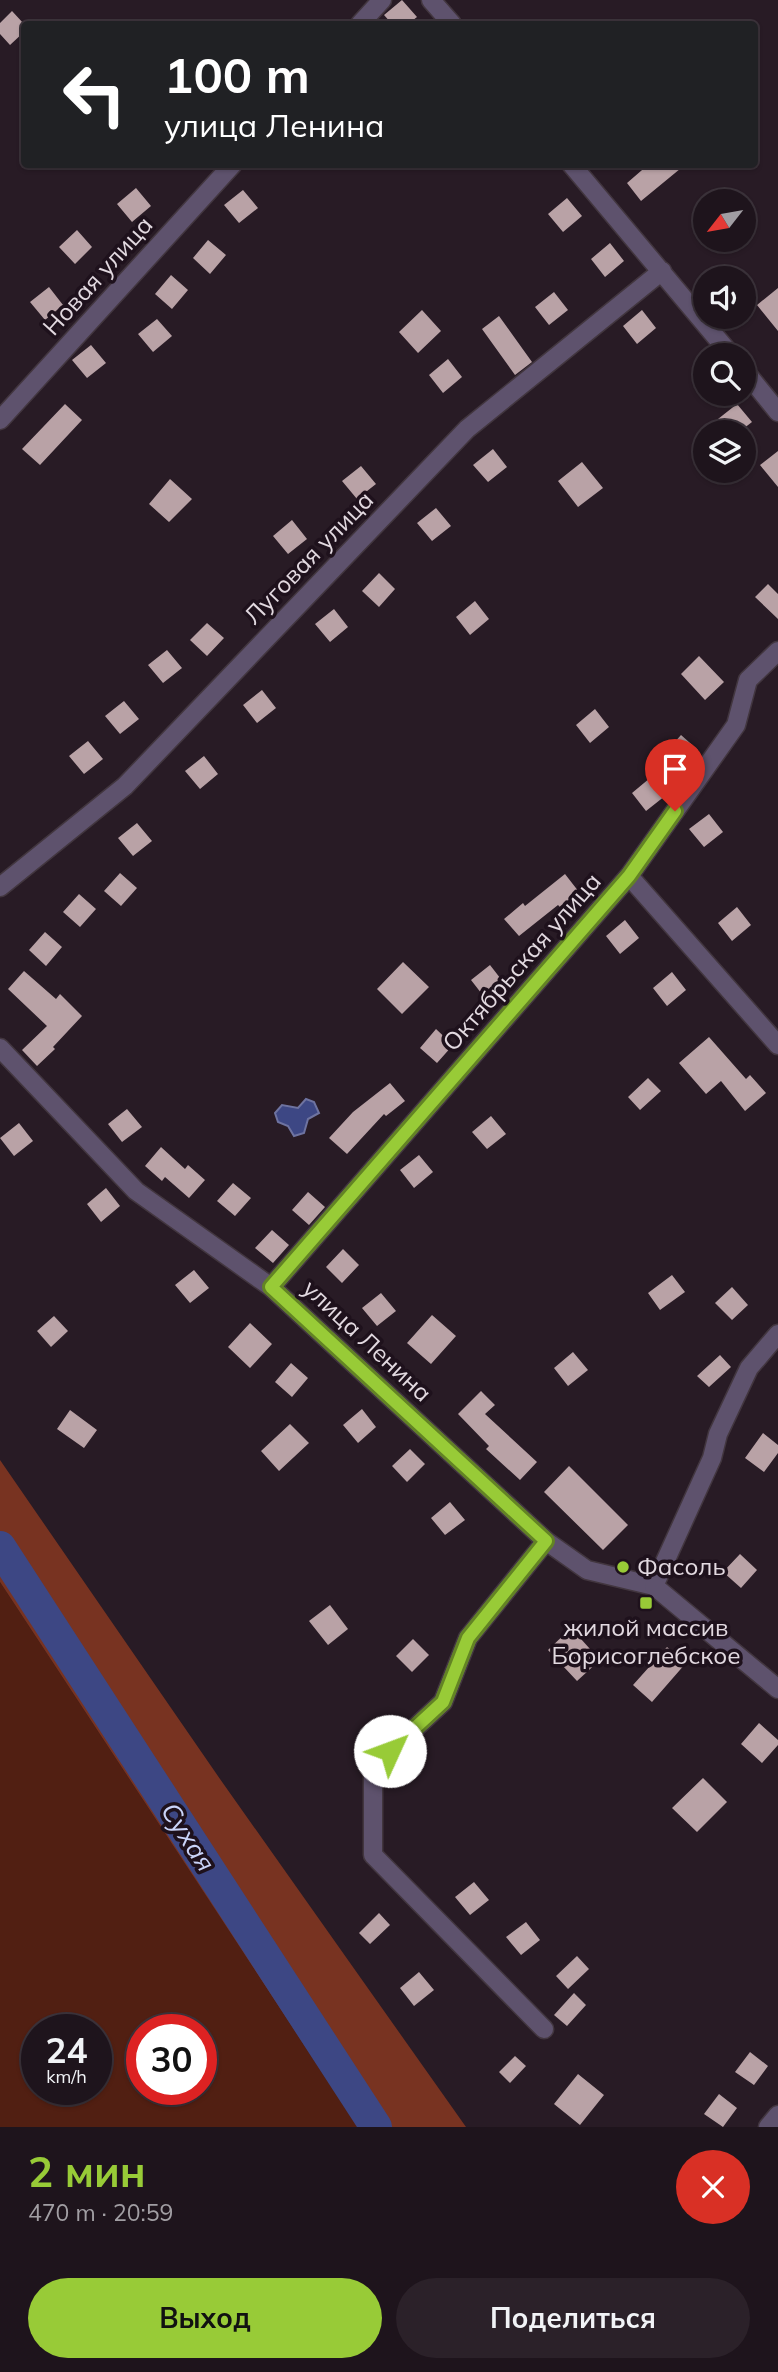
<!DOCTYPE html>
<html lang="ru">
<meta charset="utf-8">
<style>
body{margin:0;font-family:Mulish,sans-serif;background:#2b2129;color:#f1f3f6;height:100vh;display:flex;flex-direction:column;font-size:26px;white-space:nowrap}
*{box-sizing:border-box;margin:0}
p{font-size:23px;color:#a19ea3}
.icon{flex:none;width:38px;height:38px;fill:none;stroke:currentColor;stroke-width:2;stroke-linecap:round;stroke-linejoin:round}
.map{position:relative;height:2127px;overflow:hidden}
.panel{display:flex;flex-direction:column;background:#1e141c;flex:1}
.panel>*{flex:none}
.guide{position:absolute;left:21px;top:21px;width:737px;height:147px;border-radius:7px;box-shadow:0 2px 5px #0004,0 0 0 2px #3c333b;background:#202124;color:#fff;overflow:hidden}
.needle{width:46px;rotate:239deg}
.controls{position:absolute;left:693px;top:189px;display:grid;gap:14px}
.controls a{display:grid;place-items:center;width:63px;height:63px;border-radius:50%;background:#1e141c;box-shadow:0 2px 5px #0004,0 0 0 2px #3c333b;font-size:35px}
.speed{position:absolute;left:21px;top:2014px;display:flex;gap:14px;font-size:35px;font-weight:700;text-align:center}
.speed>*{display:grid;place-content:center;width:91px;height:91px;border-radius:50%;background:#1e141c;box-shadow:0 2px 5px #0004,0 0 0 2px #3c333b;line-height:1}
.speed small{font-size:18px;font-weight:400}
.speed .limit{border:10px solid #d22;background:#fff;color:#111}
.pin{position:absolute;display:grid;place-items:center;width:60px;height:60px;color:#fff;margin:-72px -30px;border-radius:50% 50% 50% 0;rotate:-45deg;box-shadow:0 0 7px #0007}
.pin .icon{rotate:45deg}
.me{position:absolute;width:77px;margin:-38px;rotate:47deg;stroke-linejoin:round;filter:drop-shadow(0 0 5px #0008)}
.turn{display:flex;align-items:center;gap:24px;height:147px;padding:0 28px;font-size:32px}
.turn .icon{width:91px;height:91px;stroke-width:2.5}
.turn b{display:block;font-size:49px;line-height:60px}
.round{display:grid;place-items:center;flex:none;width:74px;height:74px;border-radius:37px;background:#2b2129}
.headline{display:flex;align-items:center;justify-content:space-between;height:119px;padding:0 28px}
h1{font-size:42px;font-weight:700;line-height:52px;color:#98cb37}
.action{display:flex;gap:14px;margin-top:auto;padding:14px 28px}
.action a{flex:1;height:80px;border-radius:42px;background:#98cb37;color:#111;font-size:28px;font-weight:700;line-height:80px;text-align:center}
.action a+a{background:#2b2129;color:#f1f3f6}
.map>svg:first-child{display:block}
.green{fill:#511f12;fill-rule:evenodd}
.forest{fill:#783321}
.water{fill:#3d4784;stroke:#6e73a0;stroke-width:2}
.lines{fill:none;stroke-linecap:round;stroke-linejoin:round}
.river{stroke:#3d4784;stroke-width:32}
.building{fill:#b9a2a6}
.minor-casing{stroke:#42363f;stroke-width:21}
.tertiary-casing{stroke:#42363f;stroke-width:21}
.minor{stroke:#5e526d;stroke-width:18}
.tertiary{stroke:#5e526d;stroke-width:18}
.route-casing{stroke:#638424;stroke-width:18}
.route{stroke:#98cb37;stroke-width:12}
.poi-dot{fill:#98cb37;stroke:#1e111c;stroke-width:2.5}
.labels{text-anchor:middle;stroke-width:7;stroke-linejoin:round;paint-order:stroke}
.street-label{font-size:24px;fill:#e2d9e0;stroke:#1e111c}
.poi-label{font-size:24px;fill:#e2d9e0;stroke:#1e111c;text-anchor:start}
.water-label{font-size:26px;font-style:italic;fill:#cad4f9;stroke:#1e111c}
</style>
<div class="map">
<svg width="778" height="2127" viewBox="0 0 778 2127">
<rect width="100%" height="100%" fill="#281b25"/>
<path class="green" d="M0,1582L358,2127H0ZM37,2030H96V2090H37ZM142,2030H201V2090H142Z"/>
<path class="forest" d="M0,1460L220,1779L466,2127H358L0,1582Z"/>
<path class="water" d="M306,1099L314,1102L319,1113L308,1119L304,1133L294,1136L288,1126L278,1122L275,1113L282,1105L298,1108Z"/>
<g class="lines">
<path class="river" d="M0,1547L376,2127"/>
</g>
<path class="building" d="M402,0L417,17L408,24H392L384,15Z
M12,11L24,24V32L10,45L0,34V23Z
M649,164H686L641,201L627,183Z
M136,188L151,206L132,222L117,204Z
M243,190L258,208L239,223L224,205Z
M567,198L582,216L563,232L548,214Z
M77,230L92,247L75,264L59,247Z
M208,240L226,255L210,274L193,258Z
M610,243L624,261L605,277L591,259Z
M171,275L188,290L172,309L155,294Z
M49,287L63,305L45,320L30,302Z
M778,288V331L757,305Z
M554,292L568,310L549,325L535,307Z
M422,310L441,331L418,353L399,332Z
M642,310L656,328L637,344L623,326Z
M499,316L532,362L515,375L482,329Z
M157,319L172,336L153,352L138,334Z
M91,345L106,363L87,378L72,360Z
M448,359L462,377L443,393L429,375Z
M65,404L82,420L40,465L22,449Z
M737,404L752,422L739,432H729L718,419Z
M493,449L507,467L488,482L473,465Z
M778,451V487L760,465Z
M582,462L603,488L578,507L558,481Z
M361,466L376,484L357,499L342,481Z
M170,479L192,499L169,522L149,504Z
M436,508L451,526L432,541L417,523Z
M292,520L307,539L288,554L273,536Z
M379,573L395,589L379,607L362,591Z
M768,584L778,594V619L755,597Z
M475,601L489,619L470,635L456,617Z
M334,609L348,627L330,642L315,624Z
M207,623L224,638L207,656L190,640Z
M167,650L182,668L163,683L148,665Z
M699,656L724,682L705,700L681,674Z
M262,690L276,708L257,723L243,705Z
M124,701L139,719L120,734L105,716Z
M595,709L609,727L590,743L576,725Z
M681,735L698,750L682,768L665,753Z
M88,741L103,759L84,774L69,756Z
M204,756L218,774L200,789L185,771Z
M650,778L665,796L646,811L632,793Z
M709,814L723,832L704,847L689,829Z
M137,823L152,841L133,856L118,838Z
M120,873L137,888L121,906L104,891Z
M565,874L579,892L560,907L558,905L519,936L504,919L523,903L525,906Z
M79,894L96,909L80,927L63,912Z
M737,907L751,925L732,941L718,923Z
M625,920L639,938L620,954L606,936Z
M45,932L62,947L46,966L29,950Z
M403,962L429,987L402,1014L377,989Z
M490,965L504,983L485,998L471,980Z
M24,971L56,999L60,994L82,1016L53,1047L55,1049L37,1066L22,1050L47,1026L8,989Z
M672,972L686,990L667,1006L653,988Z
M436,1029L453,1045L437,1063L420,1048Z
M709,1037L746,1079L750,1075L766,1093L745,1111L721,1081L706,1094L679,1063Z
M648,1078L661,1091L640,1110L628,1097Z
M390,1083L405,1101L386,1116L384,1114L347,1154L329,1138L353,1112Z
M127,1109L142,1127L122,1142L108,1124Z
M491,1116L506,1134L487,1149L472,1132Z
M19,1123L33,1141L14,1156L0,1138Z
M161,1147L185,1169L188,1165L205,1180L189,1198L165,1177L162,1181L145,1166Z
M419,1155L433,1172L414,1188L400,1170Z
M233,1183L251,1198L235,1216L217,1201Z
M106,1188L120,1206L101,1222L87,1204Z
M308,1192L325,1207L309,1225L292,1210Z
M272,1230L289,1245L273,1263L255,1248Z
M343,1249L359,1265L342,1283L326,1267Z
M194,1270L209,1288L190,1303L175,1285Z
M672,1275L685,1292L660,1310L648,1293Z
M732,1287L748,1305L732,1320L715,1303Z
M381,1293L396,1311L377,1326L362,1308Z
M432,1315L456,1336L431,1364L407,1343Z
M54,1316L68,1331L51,1347L37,1331Z
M250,1323L272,1344L250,1368L228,1347Z
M573,1352L588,1370L568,1386L554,1368Z
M720,1355L731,1367L709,1387L697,1376Z
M291,1363L308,1378L292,1397L275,1382Z
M481,1391L495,1405L485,1414L537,1462L520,1480L486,1449L489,1446L458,1414Z
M362,1409L376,1427L358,1443L343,1425Z
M70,1410L97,1430L84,1448L57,1429Z
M290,1424L309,1443L279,1471L261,1451Z
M763,1433L778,1445V1453L764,1472L745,1458Z
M410,1449L425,1464L407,1482L392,1466Z
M569,1466L628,1525L603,1550L544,1492Z
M450,1502L465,1520L445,1535L431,1518Z
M740,1554L757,1570L741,1588L723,1572Z
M330,1605L348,1629L328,1645L309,1621Z
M571,1628L600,1660L577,1681L548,1650Z
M413,1639L429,1655L412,1672L396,1656Z
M667,1647L686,1663L652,1702L633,1685Z
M759,1723L778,1740V1745L762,1763L741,1744Z
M703,1778L727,1802L697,1832L672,1808Z
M474,1882L489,1900L470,1915L455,1897Z
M379,1913L390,1925L370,1944L359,1933Z
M526,1922L540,1940L521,1955L506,1937Z
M577,1956L589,1969L568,1989L556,1976Z
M419,1972L434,1990L414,2006L400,1988Z
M574,1993L586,2005L567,2026L554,2015Z
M750,2052L768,2066L754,2085L735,2072Z
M515,2056L526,2066L510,2083L499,2072Z
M578,2074L604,2095L580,2125L554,2104Z
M719,2094L737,2108L723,2127L704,2114Z"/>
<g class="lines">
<defs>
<path id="minor" d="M431,0L452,24
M360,24L382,0
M571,164L731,355
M744,370L778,412
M0,420L233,164
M629,876L778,1045
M0,887L125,786L467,429L662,271
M0,1048L136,1191L271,1287L546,1541L587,1570L654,1586L712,1458L718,1434L749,1368L778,1334
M271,1287L629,876L736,725L748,680L778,651
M544,2029L373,1855V1767L443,1702L468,1638L546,1541
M768,2127L778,2115"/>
<path id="tertiary" d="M654,1586L778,1689"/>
</defs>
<use href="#minor" class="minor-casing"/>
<use href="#tertiary" class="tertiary-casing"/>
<use href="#minor" class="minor"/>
<use href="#tertiary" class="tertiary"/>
</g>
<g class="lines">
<defs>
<path id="route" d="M390,1751L443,1702L468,1638L546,1541L271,1287L629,876L675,811"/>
</defs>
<use href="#route" class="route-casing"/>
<use href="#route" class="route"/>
</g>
<g class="poi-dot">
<circle cx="623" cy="1567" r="7"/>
<rect x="639" y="1596" width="14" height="14" rx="3.5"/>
</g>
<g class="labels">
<g class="street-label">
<text transform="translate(98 276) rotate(-48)" y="8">Новая улица</text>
<text transform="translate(309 558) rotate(-46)" y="8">Луговая улица</text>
<text transform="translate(522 962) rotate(-49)" y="8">Октябрьская улица</text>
<text transform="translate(367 1341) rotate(43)" y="8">улица Ленина</text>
</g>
<g class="poi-label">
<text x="637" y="1575">Фасоль</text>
<text x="646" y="1636" text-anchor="middle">жилой массив<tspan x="646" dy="28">Борисоглебское</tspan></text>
</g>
<g class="water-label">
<text transform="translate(188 1837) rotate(57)" y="9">Сухая</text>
</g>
</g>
</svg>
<div class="controls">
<a><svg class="needle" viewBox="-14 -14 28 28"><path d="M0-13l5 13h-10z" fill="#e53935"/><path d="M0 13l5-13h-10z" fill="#a19ea3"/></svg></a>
<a><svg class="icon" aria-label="sound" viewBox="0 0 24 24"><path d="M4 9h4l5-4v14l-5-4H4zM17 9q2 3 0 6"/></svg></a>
<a><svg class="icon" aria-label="search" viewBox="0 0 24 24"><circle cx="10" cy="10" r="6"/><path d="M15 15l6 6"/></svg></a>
<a><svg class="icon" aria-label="layers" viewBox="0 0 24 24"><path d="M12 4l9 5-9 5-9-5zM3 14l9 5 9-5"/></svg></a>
</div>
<div class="speed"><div>24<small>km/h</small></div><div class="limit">30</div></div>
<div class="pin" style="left:675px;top:811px;background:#d93025"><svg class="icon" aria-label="arrive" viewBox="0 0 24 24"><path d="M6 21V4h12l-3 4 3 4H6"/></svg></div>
<svg class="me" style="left:390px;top:1751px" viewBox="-20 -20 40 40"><circle r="19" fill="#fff"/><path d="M0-13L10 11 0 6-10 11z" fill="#98cb37"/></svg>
<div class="guide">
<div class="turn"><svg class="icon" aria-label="left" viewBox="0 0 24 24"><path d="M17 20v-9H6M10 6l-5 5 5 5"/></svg><div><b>100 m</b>улица Ленина</div></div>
</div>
</div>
<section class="panel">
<div class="headline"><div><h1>2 мин</h1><p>470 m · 20:59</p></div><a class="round" style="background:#d93025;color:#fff"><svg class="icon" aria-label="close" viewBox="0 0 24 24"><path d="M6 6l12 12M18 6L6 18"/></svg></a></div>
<div class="action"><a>Выход</a><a>Поделиться</a></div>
</section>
